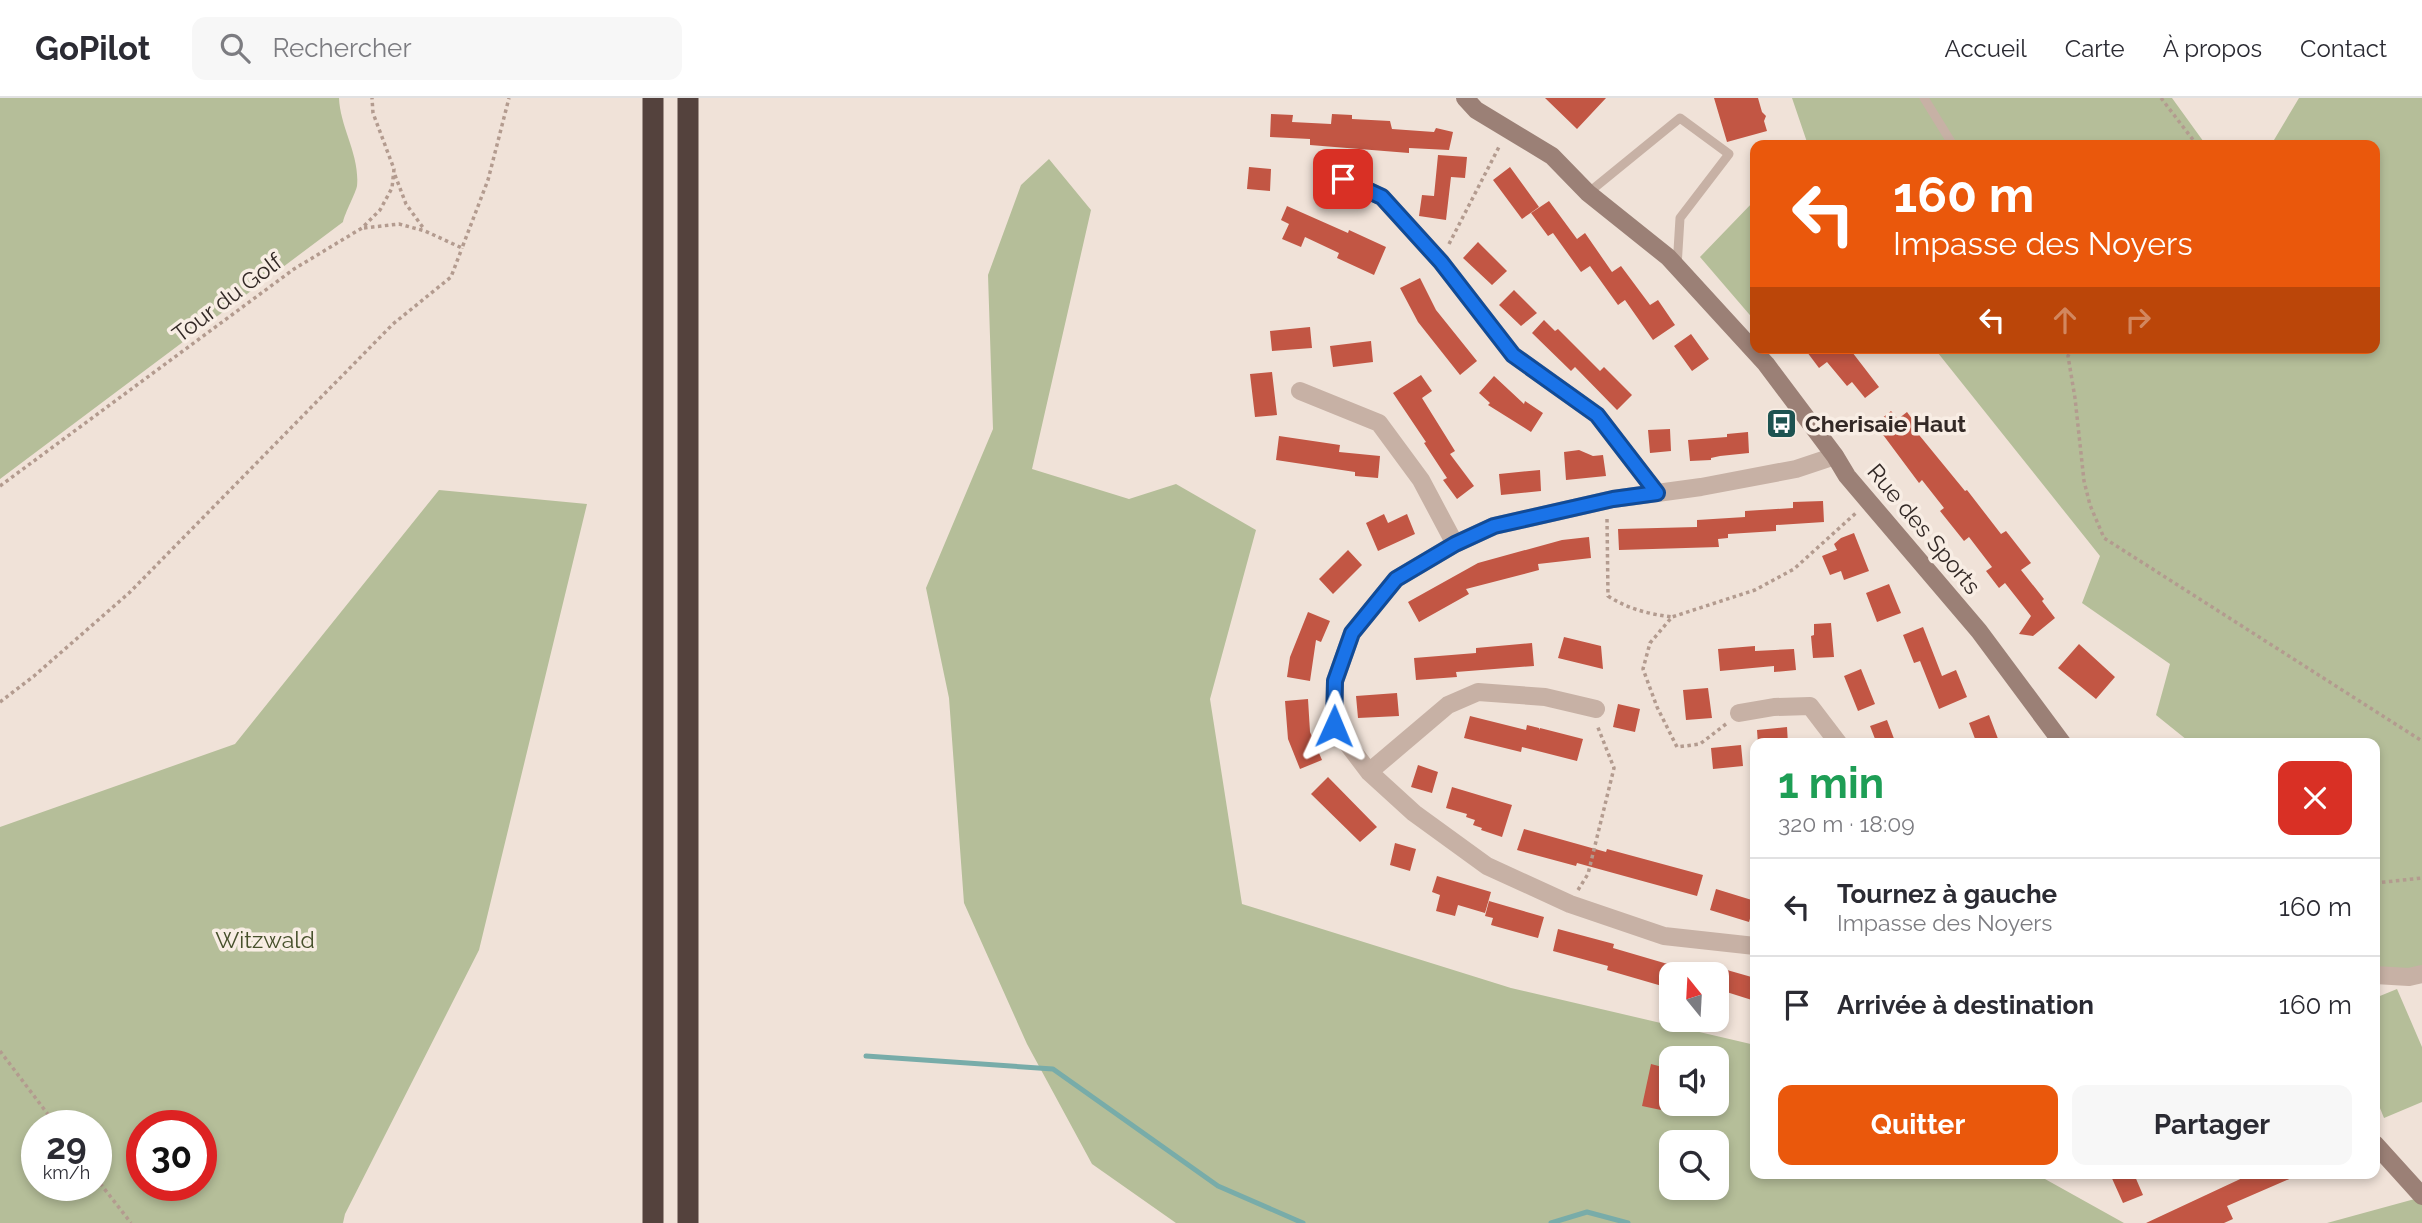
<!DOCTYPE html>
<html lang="fr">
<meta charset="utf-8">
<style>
body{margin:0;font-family:Raleway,sans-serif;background:#f7f7f7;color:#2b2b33;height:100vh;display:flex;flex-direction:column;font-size:26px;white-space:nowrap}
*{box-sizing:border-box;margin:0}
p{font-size:23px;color:#7c7c81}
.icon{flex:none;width:38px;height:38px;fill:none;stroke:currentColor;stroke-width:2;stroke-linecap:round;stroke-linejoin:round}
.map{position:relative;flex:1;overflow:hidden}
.sheet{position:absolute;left:1750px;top:640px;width:630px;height:441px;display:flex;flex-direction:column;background:#fff;border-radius:14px;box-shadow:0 4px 10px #0003}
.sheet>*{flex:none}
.hud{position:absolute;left:1750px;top:42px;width:630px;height:214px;border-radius:14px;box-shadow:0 4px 10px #0003;background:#ea580c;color:#fff;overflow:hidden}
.needle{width:46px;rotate:342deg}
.fabs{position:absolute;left:1659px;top:864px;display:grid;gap:14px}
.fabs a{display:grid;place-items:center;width:70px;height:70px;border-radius:14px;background:#fff;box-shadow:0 4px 10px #0003;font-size:35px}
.speed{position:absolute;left:21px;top:1012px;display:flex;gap:14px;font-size:35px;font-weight:700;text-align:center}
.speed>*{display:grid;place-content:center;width:91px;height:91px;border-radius:50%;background:#fff;box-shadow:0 4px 10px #0003;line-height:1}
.speed small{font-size:18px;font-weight:400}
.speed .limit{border:10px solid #d22;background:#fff;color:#111}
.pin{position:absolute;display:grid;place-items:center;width:60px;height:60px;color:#fff;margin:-30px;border-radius:14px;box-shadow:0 4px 10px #0006}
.me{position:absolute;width:77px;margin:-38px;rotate:1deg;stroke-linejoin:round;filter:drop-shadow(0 0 5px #0008)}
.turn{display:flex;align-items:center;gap:24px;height:147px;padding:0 28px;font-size:32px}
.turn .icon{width:91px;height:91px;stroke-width:2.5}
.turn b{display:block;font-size:49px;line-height:60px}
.lanes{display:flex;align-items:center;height:66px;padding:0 28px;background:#0003;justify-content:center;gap:35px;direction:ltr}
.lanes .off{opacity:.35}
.round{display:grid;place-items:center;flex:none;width:74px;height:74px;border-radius:14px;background:#f7f7f7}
.summary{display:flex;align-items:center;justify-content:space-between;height:119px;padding:0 28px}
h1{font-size:42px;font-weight:700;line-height:52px;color:#1e9e55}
.primary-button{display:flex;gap:14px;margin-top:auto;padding:14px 28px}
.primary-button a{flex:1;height:80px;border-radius:14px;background:#ea580c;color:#fff;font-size:28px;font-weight:700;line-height:80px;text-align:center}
.primary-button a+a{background:#f7f7f7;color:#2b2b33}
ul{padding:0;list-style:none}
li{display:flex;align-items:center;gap:21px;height:98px;padding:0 28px;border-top:2px solid #e1e1e2}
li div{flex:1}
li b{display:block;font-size:26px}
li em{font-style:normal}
header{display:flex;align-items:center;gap:42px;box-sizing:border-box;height:98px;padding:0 35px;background:#fff;border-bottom:2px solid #e1e1e2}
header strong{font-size:33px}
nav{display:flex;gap:38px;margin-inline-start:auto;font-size:24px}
.search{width:490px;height:63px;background:#f7f7f7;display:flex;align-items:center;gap:18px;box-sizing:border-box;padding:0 24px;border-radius:14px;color:#7c7c81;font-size:26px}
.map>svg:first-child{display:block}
.green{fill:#b5be99;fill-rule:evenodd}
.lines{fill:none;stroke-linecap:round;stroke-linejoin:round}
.stream{stroke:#78aca9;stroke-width:5}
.building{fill:#c25644}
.path{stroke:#b39b8f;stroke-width:3.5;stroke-dasharray:3.5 3.5;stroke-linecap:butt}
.lane{stroke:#c7b1a5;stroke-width:9}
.street{stroke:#c7b1a5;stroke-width:18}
.secondary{stroke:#9b8076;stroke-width:18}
.highway{stroke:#54423d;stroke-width:21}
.route-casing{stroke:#114b97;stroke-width:18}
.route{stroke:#1a73e8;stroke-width:12}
.labels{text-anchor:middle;stroke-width:7;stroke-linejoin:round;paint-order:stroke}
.street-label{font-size:23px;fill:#332926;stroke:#f8ede4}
.poi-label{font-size:23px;font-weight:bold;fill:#332926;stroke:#f8ede4;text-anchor:start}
.park-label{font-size:23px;fill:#46502b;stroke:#f8ede4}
</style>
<header>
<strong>GoPilot</strong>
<div class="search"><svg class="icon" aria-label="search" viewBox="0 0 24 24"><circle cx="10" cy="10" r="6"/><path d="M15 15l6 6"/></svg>Rechercher</div>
<nav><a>Accueil</a><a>Carte</a><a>À propos</a><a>Contact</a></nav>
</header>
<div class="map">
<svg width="2422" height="1125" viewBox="0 0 2422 1125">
<rect width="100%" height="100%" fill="#f0e2d8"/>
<path class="green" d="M0,0H339C340,29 360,57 357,88C356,94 345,115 343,124L0,381Z
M1792,0H2172L2206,47H1808Z
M2299,0H2422V876L2375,877V646H2192L2156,617L2170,566L2082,505L2100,458L1934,250H2375V47H2271Z
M1049,61L1091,112L1032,371L1129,401L1176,386L1256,432L1210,601L1242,806L1511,890L1755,947V1076H2036L2124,1125H1176L1092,1066L1027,946L964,805L949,600L926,490L993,331L988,177L1021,87ZM1671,961H1717V1006H1671ZM1671,1045H1717V1090H1671Z
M1755,102V223L1700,159Z
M439,392L587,406L479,852L345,1116L343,1125H0V729L235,646ZM96,1027V1087H37V1027ZM201,1027V1087H142V1027Z
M2397,891L2422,949V1004L2384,1020L2375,998V900Z
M2422,1099V1125H2327Z"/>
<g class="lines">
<path class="stream" d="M866,958L1053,971L1218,1088L1303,1125
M1551,1125L1587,1114L1628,1125"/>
</g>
<path class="building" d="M1545,0H1606L1577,31Z
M1714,0H1758L1762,14L1766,18L1764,23L1767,33L1727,44Z
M1271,16L1293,17L1292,24L1331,26L1332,16L1352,17V21L1390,23L1392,31L1434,34L1436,30L1453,34L1449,52L1409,50V55L1310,47V41L1270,39Z
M1438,57L1467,59L1465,80L1451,79L1446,122L1419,118L1422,97L1434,98Z
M1249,69L1271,71L1270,93L1247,91Z
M1510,69L1539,109L1522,121L1493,82Z
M1549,103L1577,141L1585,135L1612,174L1621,168L1650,207L1658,202L1675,227L1653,242L1625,202L1618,207L1590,168L1581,174L1553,135L1548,138L1531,115Z
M1287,108L1348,135L1349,132L1386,149L1374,177L1337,160L1339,155L1305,139L1301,149L1282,141L1289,126L1281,122Z
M1478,144L1507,173L1492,187L1463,160Z
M1420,180L1436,212L1477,263L1460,277L1418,224L1400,190Z
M1514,192L1537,215L1521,228L1499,207Z
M1544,222L1555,233L1558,231L1600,273L1604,269L1632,297L1617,312L1575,269L1571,273L1532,235Z
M1310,229L1312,250L1272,253L1270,233Z
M1691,236L1709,261L1692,273L1674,248Z
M1371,243L1373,264L1333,269L1330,248Z
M1804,250H1849L1879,289L1865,300L1852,284L1847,288L1827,264L1819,270Z
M1272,274L1277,317L1255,319L1250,276Z
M1421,277L1432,293L1422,300L1455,353L1450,356L1474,388L1457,401L1443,382L1447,380L1424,345L1426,344L1393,295Z
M1494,278L1524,306L1525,303L1543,315L1531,334L1488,307L1490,305L1479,295Z
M1891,313L1898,321L1907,314L1918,329L1915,332L1965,393L1967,392L2001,436L2006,433L2031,465L2021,472L2044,501L2042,503L2055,520L2033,538L2019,536L2031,518L2005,485L1999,490L1986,473L1992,469L1969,439L1964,443L1940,413L1944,410L1922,382L1919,385L1875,326Z
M1670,331L1671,353L1650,355L1648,332Z
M1748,334L1749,355L1720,358L1711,360V362L1690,363L1688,342L1727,339V336Z
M1279,338L1340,347L1339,354L1380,358L1378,380L1355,378V374L1276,362Z
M1579,352L1593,358L1603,357L1606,378L1566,382L1564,354Z
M1540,372L1541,393L1501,397L1499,376Z
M1823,403L1824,424L1776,427V433L1728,436V440L1718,441L1719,449L1619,452L1618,431L1697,429V422L1745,419V413L1793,410V404Z
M1384,416L1388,425L1407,416L1415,436L1378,453L1366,425Z
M1854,435L1869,473L1844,482L1841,473L1830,477L1822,458L1837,452L1834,446L1841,440Z
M1589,439L1591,460L1538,466L1539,472L1466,491L1469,496L1419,524L1408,504L1478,465L1562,442Z
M1348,452L1362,467L1333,496L1319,481Z
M1889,486L1901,515L1877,524L1866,495Z
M1308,514L1330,523L1321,544L1316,542L1310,583L1287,579L1290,559Z
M1831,525L1834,559L1813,560L1811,538L1814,537V526Z
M1923,529L1942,578L1956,572L1967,599L1939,611L1920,563L1914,565L1903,537Z
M1564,539L1601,548L1603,571L1558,560Z
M1532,545L1534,568L1456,574L1457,579L1416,582L1414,560L1476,555V550Z
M2079,546L2115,579L2096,601L2058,570Z
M1755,548V553L1794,551L1796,572L1774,574V568L1720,573L1718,551Z
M1861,571L1875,606L1858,613L1844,578Z
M1708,590L1712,620L1686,622L1683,592Z
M1397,595L1399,618L1358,620L1356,598Z
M1308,601L1310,634L1322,662L1300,671L1288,641L1285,603Z
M1618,606L1640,611L1635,634L1613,629Z
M1989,617L2000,646H1977L1969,625Z
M1470,618L1526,632L1527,627L1539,630V632L1540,630L1583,641L1577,663L1522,649L1521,654L1464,640Z
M1887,622L1896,646H1877L1870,628Z
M1787,629L1788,646H1758L1757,632Z
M1741,647L1743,668L1713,671L1711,650Z
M1418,667L1438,674L1432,695L1411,689Z
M1328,679L1377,729L1360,744L1311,696Z
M1452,689L1512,707L1502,739L1481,732L1482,730L1473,727L1475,722L1466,719L1467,716L1446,710Z
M1524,731L1606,754L1607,751L1703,777L1697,798L1577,765L1576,768L1517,752Z
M1395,745L1416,751L1410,773L1390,767Z
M1437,778L1491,794L1485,815L1458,807L1455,818L1436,813L1440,797L1432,794Z
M1716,791L1755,803L1749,824L1710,812Z
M1489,803L1544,819L1538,840L1491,827L1493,820L1485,818Z
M1558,831L1614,846L1613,850L1671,867V887L1663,884L1662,888L1607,872L1608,868L1553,853Z
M1727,872L1755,880V903L1717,891V876L1725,879Z
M1651,966L1670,971L1661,1012L1642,1008Z
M2110,1076H2134L2143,1097L2123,1105Z
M2251,1076H2301L2227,1108L2233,1121L2224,1125H2146Z"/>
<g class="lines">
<path class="path" d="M2161,0L2197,47
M395,77L406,106L424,131
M364,130L399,126L425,133L462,150L488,82L509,0
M1449,146L1500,47
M2072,250L2068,258L2075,300L2084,383L2090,407L2104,440L2422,643
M0,388L294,171L362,130L380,112L392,90L394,71L373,15L372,0
M1607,421L1608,498C1628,511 1649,516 1672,519
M0,604L34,578L129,495L393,226L451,179L462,150
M1726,626L1700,646L1677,649L1657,609L1643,571L1650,545L1672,519L1755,492L1794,471L1857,414
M2375,785L2422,780
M1578,792L1588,776L1614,670L1597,627
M0,953L56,1027
M96,1080L131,1125"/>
<path class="lane" d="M1924,0L1953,47
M1588,95L1680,20L1729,56L1680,120L1677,169"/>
<path class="street" d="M1324,71L1382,99L1441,164L1513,257L1597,317L1657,395
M1300,293L1379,325L1421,382L1455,446
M1739,615L1774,609L1810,608L1839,646
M1369,674L1448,607L1478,594L1545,599L1596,611
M1755,848L1664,838L1570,806L1487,768L1414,715L1369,674L1334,628L1335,583L1352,535L1396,481L1455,446L1494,428L1613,401L1701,389L1796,371L1835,358
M2375,877L2409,879L2422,876"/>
<path class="secondary" d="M1465,0L1476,12L1552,58L1588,95L1668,159L1766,266L1835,358L1847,378L1979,533L2063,646
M2375,1046L2422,1098"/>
<path class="highway" d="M653,0V1125
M688,1125V0"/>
</g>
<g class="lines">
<defs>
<path id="route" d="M1334,628L1335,583L1352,535L1396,481L1455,446L1494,428L1613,401L1657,395L1597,317L1513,257L1441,164L1382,99L1343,81"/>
</defs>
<use href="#route" class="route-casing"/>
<use href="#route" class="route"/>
</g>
<defs>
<symbol id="bus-square" viewBox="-11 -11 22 22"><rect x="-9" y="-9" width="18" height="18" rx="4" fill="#1d5351" stroke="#f8ede4"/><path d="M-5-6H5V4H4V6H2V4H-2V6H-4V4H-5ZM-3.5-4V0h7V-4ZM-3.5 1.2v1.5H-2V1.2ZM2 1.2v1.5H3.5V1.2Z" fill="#fff"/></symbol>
</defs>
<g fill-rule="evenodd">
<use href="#bus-square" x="1764" y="308" width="35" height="35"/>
</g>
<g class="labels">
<g class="street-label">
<text transform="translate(227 200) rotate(-37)" y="8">Tour du Golf</text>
<text transform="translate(1924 431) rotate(50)" y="8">Rue des Sports</text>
</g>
<g class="poi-label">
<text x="1805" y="334">Cherisaie Haut</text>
</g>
<g class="park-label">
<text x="265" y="850">Witzwald</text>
</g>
</g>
</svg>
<div class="fabs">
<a><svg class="needle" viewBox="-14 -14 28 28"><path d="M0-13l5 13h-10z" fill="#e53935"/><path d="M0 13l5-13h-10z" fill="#7c7c81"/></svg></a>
<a><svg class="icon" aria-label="sound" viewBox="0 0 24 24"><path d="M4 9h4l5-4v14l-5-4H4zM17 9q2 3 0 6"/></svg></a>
<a><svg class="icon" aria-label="search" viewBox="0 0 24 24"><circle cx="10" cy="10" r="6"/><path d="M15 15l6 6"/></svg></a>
</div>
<div class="speed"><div>29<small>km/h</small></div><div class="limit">30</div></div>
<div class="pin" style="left:1343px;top:81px;background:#d93025"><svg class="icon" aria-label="arrive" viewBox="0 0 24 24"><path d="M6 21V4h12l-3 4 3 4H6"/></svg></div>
<svg class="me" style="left:1334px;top:628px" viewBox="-20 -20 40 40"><path d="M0-17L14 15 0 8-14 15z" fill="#1a73e8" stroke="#fff" stroke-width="4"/></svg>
<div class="hud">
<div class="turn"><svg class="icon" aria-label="left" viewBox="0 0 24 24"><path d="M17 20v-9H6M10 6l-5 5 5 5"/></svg><div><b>160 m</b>Impasse des Noyers</div></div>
<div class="lanes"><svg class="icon" aria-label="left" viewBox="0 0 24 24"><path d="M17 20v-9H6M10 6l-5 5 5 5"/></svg><svg class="icon off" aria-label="ahead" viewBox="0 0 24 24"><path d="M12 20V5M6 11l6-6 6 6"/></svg><svg class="icon off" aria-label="right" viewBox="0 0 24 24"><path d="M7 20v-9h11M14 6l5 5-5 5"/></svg></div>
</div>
<section class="sheet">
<div class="summary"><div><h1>1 min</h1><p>320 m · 18:09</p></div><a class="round" style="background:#d93025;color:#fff"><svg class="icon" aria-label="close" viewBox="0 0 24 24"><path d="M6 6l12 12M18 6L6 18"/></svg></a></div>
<ul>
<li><svg class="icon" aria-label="left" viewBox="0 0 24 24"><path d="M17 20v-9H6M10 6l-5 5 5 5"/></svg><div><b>Tournez à gauche</b><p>Impasse des Noyers</p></div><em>160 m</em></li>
<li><svg class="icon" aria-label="arrive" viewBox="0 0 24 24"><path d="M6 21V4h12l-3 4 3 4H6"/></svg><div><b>Arrivée à destination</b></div><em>160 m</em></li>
</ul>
<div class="primary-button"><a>Quitter</a><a>Partager</a></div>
</section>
</div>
